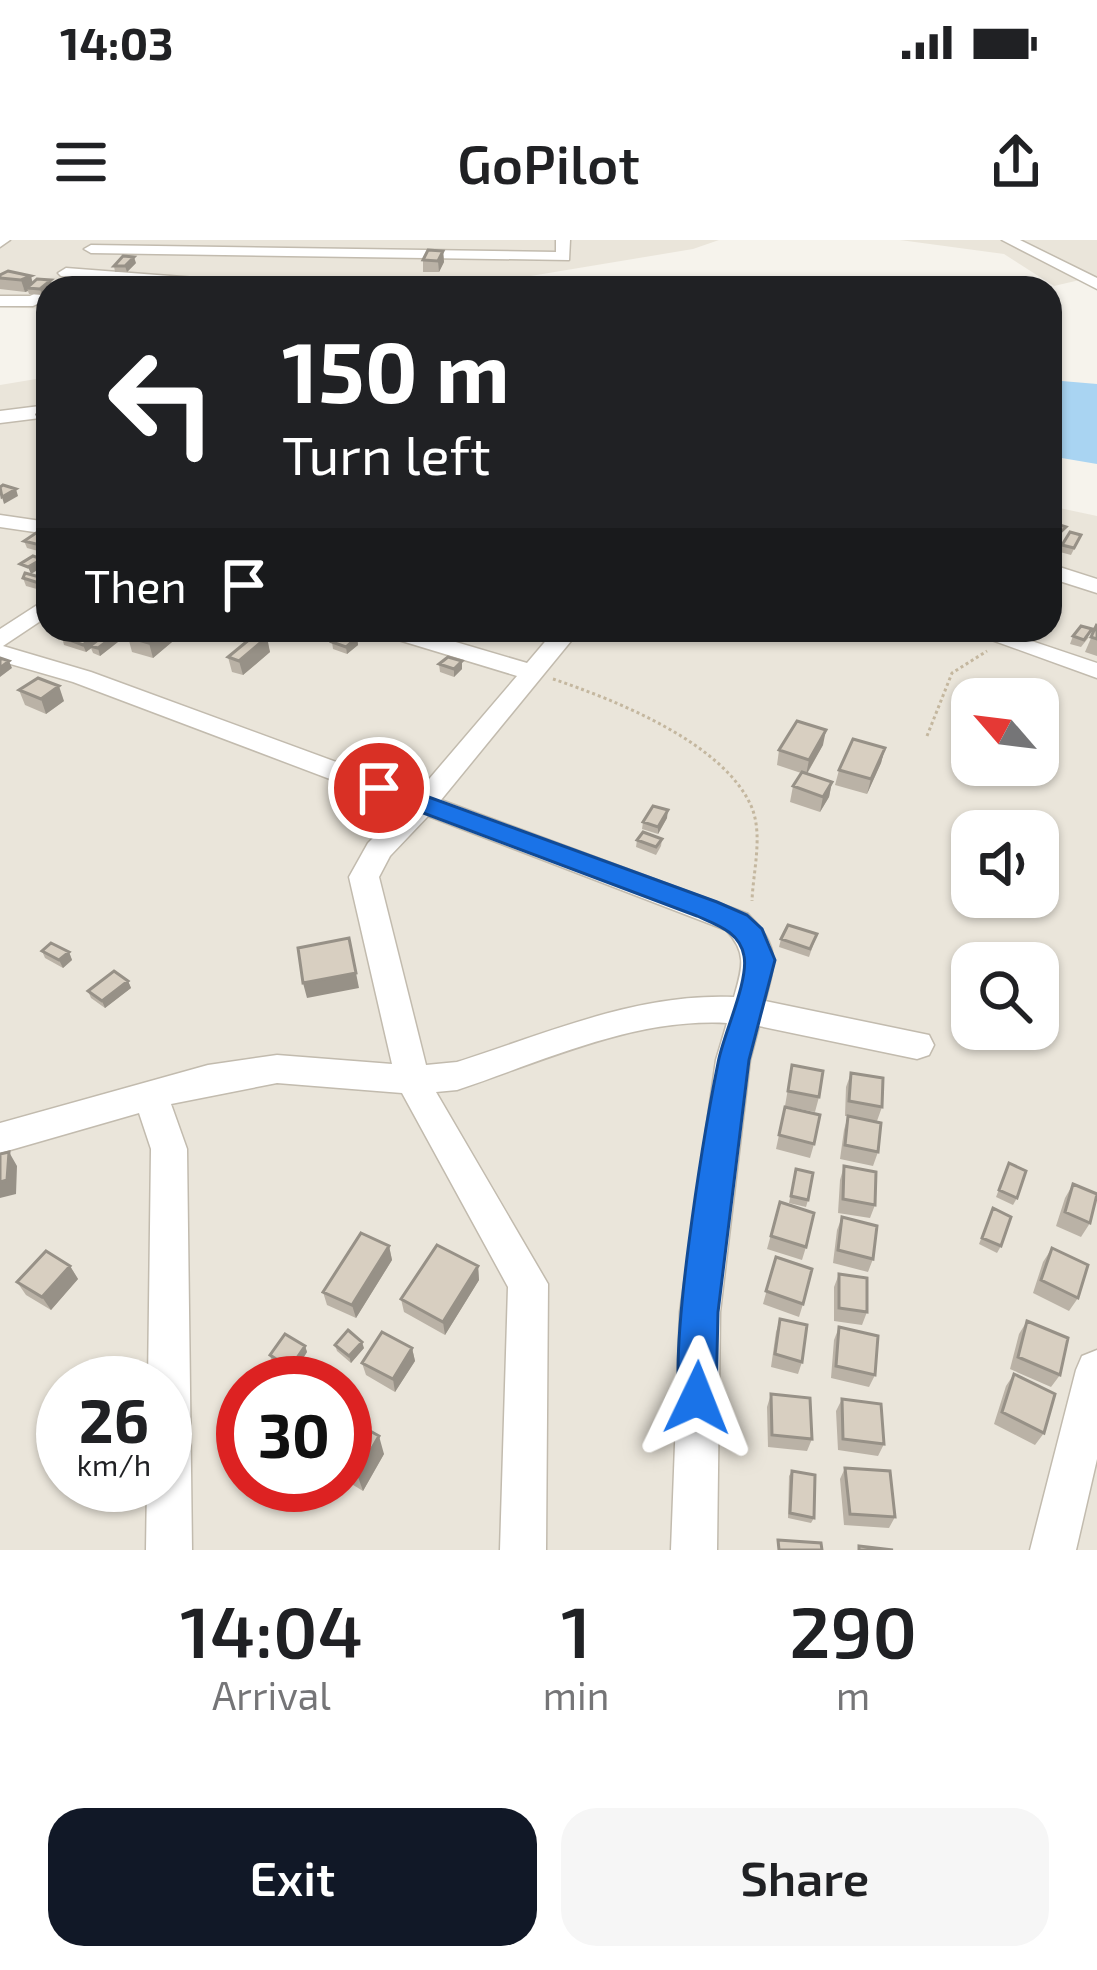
<!DOCTYPE html>
<style>
body{margin:0;font-family:"Exo 2",sans-serif;background:#f6f6f6;color:#202124;height:100vh;display:flex;flex-direction:column;font-size:45px;white-space:nowrap}
*{box-sizing:border-box;margin:0}
p{font-size:39px;color:#757577}
.icon{flex:none;width:66px;height:66px;fill:none;stroke:currentColor;stroke-width:2;stroke-linecap:round;stroke-linejoin:round}
.map{position:relative;height:1310px;overflow:hidden}
.sheet{display:flex;flex-direction:column;background:#fff;flex:1}
.sheet>*{flex:none}
.guide{position:absolute;left:36px;top:36px;width:1026px;height:366px;border-radius:36px;box-shadow:0 3px 9px #0004;background:#202124;color:#fff;overflow:hidden}
.needle{width:78px;rotate:298deg}
.controls{position:absolute;left:951px;top:438px;display:grid;gap:24px}
.controls a{display:grid;place-items:center;width:108px;height:108px;border-radius:24px;background:#fff;box-shadow:0 3px 9px #0004;font-size:60px}
.speed{position:absolute;left:36px;top:1116px;display:flex;gap:24px;font-size:60px;font-weight:700;text-align:center}
.speed>*{display:grid;place-content:center;width:156px;height:156px;border-radius:50%;background:#fff;box-shadow:0 3px 9px #0004;line-height:1}
.speed small{font-size:30px;font-weight:400}
.speed .limit{border:18px solid #d22;background:#fff;color:#111}
.pin{position:absolute;display:grid;place-items:center;width:102px;height:102px;color:#fff;margin:-51px;border:6px solid #fff;border-radius:50%;box-shadow:0 3px 12px #0007}
.me{position:absolute;width:132px;margin:-66px;rotate:2deg;stroke-linejoin:round;filter:drop-shadow(0 0 9px #0008)}
.turn{display:flex;align-items:center;gap:42px;height:252px;padding:0 48px;font-size:54px}
.turn .icon{width:156px;height:156px;stroke-width:2.5}
.turn b{display:block;font-size:84px;line-height:102px}
.then{display:flex;align-items:center;height:114px;padding:0 48px;background:#0003;gap:24px;font-size:45px}
.eta{display:flex;justify-content:space-evenly;align-items:center;height:204px;text-align:center}
.eta b{font-size:72px;font-weight:600;line-height:84px}
.button{display:flex;gap:24px;margin-top:auto;padding:24px 48px}
.button a{flex:1;height:138px;border-radius:36px;background:#111827;color:#fff;font-size:48px;font-weight:600;line-height:138px;text-align:center}
.button a+a{background:#f6f6f6;color:#202124}
.status{display:flex;justify-content:space-between;align-items:center;height:84px;padding:0 60px;background:#fff;direction:ltr}
.status svg{height:33px;fill:currentColor}
header{display:flex;justify-content:space-between;align-items:center;height:156px;padding:0 48px;background:#fff;font-size:54px;font-weight:600}
.map>svg:first-child{display:block}
.residential{fill:#eae5da;fill-rule:evenodd}
.water{fill:#a9d4f2}
.lines{fill:none;stroke-linecap:round;stroke-linejoin:round}
.minor-casing{stroke:#c2bbae;stroke-width:3}
.path{stroke:#c4b79f;stroke-width:3;stroke-dasharray:3 3;stroke-linecap:butt}
.minor{fill:#fff;fill-rule:evenodd}
.wall{fill:#bab2a6}
.shaded-wall{fill:#979187}
.building{fill:#d8cfc1;stroke:#979187;stroke-width:3}
.route{fill:#1a73e8;stroke:#114b97;stroke-width:3}
</style>
<div class="status"><b>14:03</b><svg viewBox="0 0 49 12"><path d="M0 12V9h3v3zM5 12V6h3v6zM10 12V3h3v9zM15 12V0h3v12zM26 1h20v11H26zM47 4h2v5h-2z"/></svg></div>
<header><svg class="icon" aria-label="menu" viewBox="0 0 24 24"><path d="M4 6h16M4 12h16M4 18h16"/></svg>GoPilot<svg class="icon" aria-label="share" viewBox="0 0 24 24"><path d="M12 15V3M7 8l5-5 5 5M5 13v7h14v-7"/></svg></header>
<div class="map">
<svg width="1097" height="1310" viewBox="0 0 1097 1310">
<rect width="100%" height="100%" fill="#f6f3ec"/>
<path class="residential" d="M0,0H719L693,9L459,48H48V69L0,67Z
M900,0H1097V36L1054,46L1004,14Z
M48,137V390H1050V266L1097,276V1310H0V145ZM972,459H1038V525H972ZM972,591H1038V657H972ZM972,723H1038V789H972ZM63,1143H165V1245H63ZM243,1143H345V1245H243Z"/>
<path class="water" d="M1050,140L1097,144V224L1050,216Z"/>
<g class="lines">
<defs>
<path id="minor" d="M0,0H10L0,7Z
M556,0H570L569,20L91,13L84,9L91,5L556,12Z
M1002,0H1020L1097,38V49Z
M66,28L222,40L230,45L201,48L61,36L58,33Z
M48,47V59L33,66H0V56H30Z
M48,165V177L0,183V171Z
M0,275L48,282V294L0,287Z
M1050,324L1097,339V353L1050,338Z
M48,358V376L3,406L91,432L418,552L517,436L382,395L378,390H415L527,423L555,390H580L441,560L748,674C780,706 776,721 765,761L929,795L934,805L929,815L917,819L759,786L750,820L720,1072L717,1310H671L680,1072L716,820L727,783C633,778 544,821 457,850L436,852L548,1044L546,1310H500L508,1047L402,853L277,843L171,864L187,909L192,1310H146L147,1245H165V1143H148L151,909L139,873L0,913V883L208,825L277,815L392,824L349,637L368,603L404,567L73,442L0,421V389ZM428,576L726,690C748,713 742,729 734,757C637,753 548,793 457,822L426,825L379,637L390,616Z
M964,390H999L1097,423V438Z
M1097,1110V1219L1076,1310H1030L1076,1130L1082,1116Z"/>
</defs>
<use href="#minor" class="minor-casing"/>
<path class="path" d="M553,439C615,460 725,503 752,568C763,596 753,632 752,661
M927,496L952,433L987,411"/>
<use href="#minor" class="minor"/>
</g>
<path class="wall" d="M443,11L444,22L439,32H423V20Z
M136,23L127,32H115L114,26Z
M0,35L33,43L52,46L42,55L29,54L28,51L25,52L0,49Z
M1081,295L1071,315L1060,312L1062,305Z
M48,296V308L42,312L27,308L24,301Z
M23,338L47,339L48,348L44,351L26,346Z
M1097,384V416L1085,412Z
M238,390H270L265,397L270,412L243,435L232,432L228,417L253,397L239,394Z
M312,390H352L347,394L357,397L358,405L347,414L333,409L332,402L337,398Z
M1073,396L1089,397L1081,407L1070,404Z
M62,397L96,401L123,398L100,416L93,413L91,408L86,412L64,405Z
M128,397L172,402L153,418L132,412Z
M462,421V429L454,437L440,432L439,424Z
M19,450L64,461L46,474L25,465Z
M823,505L807,534L832,542L829,557L820,572L790,562L793,546L801,533L777,525L779,510Z
M885,508L881,523L867,554L835,545L839,530Z
M667,578L658,594L642,589L643,582Z
M662,599L661,606L656,615L636,607L637,600Z
M817,694L809,717L779,707L781,699Z
M42,711L69,712L72,720L63,728L45,718Z
M128,741L131,748L105,768L91,758L88,751Z
M792,825L819,857L815,872L785,866Z
M851,833L882,867L877,881L857,878L878,912L873,926L840,919L844,890L848,876H845L846,847Z
M785,867L814,904L810,918L776,909Z
M1009,923L1017,958L1013,965L996,957Z
M844,926L875,965L870,978L838,973L840,940Z
M796,929L808,960L806,967L789,963Z
M1073,944L1090,983L1081,997L1056,986L1065,958Z
M780,962L806,1007L802,1020L767,1009Z
M993,968L1001,1006L997,1013L979,1004Z
M842,977L873,1019L868,1032L833,1023L837,990Z
M389,1006L392,1020L356,1078L327,1065L323,1052Z
M1052,1008L1078,1058L1069,1071L1033,1053L1043,1022Z
M776,1017L803,1064L799,1077L763,1064Z
M70,1026L78,1039L51,1070L26,1055L17,1042Z
M478,1026L479,1040L445,1095L404,1072L401,1059Z
M839,1034L867,1072L862,1085L834,1081V1047Z
M780,1079L802,1122L798,1134L771,1127L776,1092Z
M1027,1081L1060,1135L1051,1147L1010,1129L1019,1094Z
M839,1087L875,1135L869,1147L831,1138L834,1100Z
M335,1105L364,1108L351,1123L337,1111Z
M305,1106L307,1112L293,1134L272,1122L270,1115Z
M412,1108L415,1121L395,1152L366,1135L362,1123Z
M1014,1134L1044,1193L1035,1205L994,1184L1006,1146Z
M771,1154L812,1199L807,1211L768,1207L767,1167Z
M842,1159L884,1204L878,1216L838,1210L836,1171Z
M345,1177L384,1214L363,1251L345,1240Z
M845,1228L895,1277L889,1288L844,1285L840,1239Z
M792,1231L814,1278L811,1283L788,1278L789,1236Z"/>
<path class="shaded-wall" d="M443,11L444,22L439,32L438,21Z
M134,17L136,23L127,32L125,26Z
M31,36L34,48H27L28,51L25,52L21,40Z
M51,40L52,46L42,55L40,49Z
M48,153V159L41,160L39,154Z
M48,183V198H45L41,185Z
M16,249L18,256L4,264L2,257Z
M48,300V308L42,312L40,305Z
M42,319L44,326L31,334L28,327Z
M165,390H169L172,402L153,418L149,403Z
M121,391L123,398L100,416L98,408Z
M94,396L97,404L86,412L83,405Z
M267,397L270,412L243,435L239,421Z
M357,397L358,405L347,414L346,407Z
M9,421L12,428L0,437V428Z
M462,421V429L454,437V429Z
M59,446L64,461L46,474L41,459Z
M826,490L823,505L806,535L809,520Z
M885,508L881,523L867,554L871,539Z
M832,542L829,557L820,572L823,557Z
M668,570L667,578L658,594V587Z
M69,712L72,720L63,728L59,720Z
M356,733L359,748L307,758L303,743Z
M128,741L131,748L105,768L102,761Z
M9,912L17,926L16,954L0,958V942Z
M389,1006L392,1020L356,1078L352,1065Z
M70,1026L78,1039L51,1070L42,1057Z
M478,1026L479,1040L445,1095L443,1082Z
M362,1102L364,1108L351,1123L349,1116Z
M305,1106L307,1112L293,1134L290,1128Z
M412,1108L415,1121L395,1152L393,1139Z
M379,1196L384,1214L363,1251L357,1234Z"/>
<path class="building" d="M428,10L443,11L438,21L423,20Z
M123,16L134,17L125,26H114Z
M8,31L31,36L21,40L0,38V35Z
M37,39L51,40L40,49L27,48Z
M48,145V153L39,154V146Z
M48,173V183L41,185L37,175Z
M3,245L16,249L2,257L0,247Z
M1050,282L1066,287L1054,298L1050,297Z
M1070,292L1081,295L1074,308L1062,305Z
M36,293L48,296V300L40,305L24,301Z
M33,316L42,319L28,327L20,324Z
M25,333L47,339L42,344L23,338Z
M1097,384V399L1091,397Z
M1081,386L1092,389L1084,400L1073,396Z
M71,390H76L94,396L83,405L62,397Z
M111,390L121,391L98,408L90,406Z
M137,390H165L149,403L128,397Z
M343,393L357,397L346,407L332,402Z
M256,394L267,397L239,421L228,417Z
M448,417L462,421L454,429L439,424Z
M0,418L9,421L0,428Z
M38,438L59,446L41,459L19,450Z
M797,481L826,490L809,520L779,510Z
M853,499L885,508L871,539L839,530Z
M802,532L832,542L823,557L793,546Z
M653,566L668,570L658,587L643,582Z
M643,592L662,599L656,607L637,600Z
M788,685L817,694L810,709L781,699Z
M349,698L356,733L303,743L298,708Z
M51,703L69,712L59,720L42,711Z
M114,731L128,741L102,761L88,751Z
M792,825L823,831L819,857L788,851Z
M851,833L883,838L882,867L849,861Z
M785,867L820,875L814,904L779,895Z
M848,876L881,883L878,912L845,905Z
M9,912L7,940L0,942V914Z
M1009,923L1026,931L1017,958L999,950Z
M844,926L876,932L875,965L843,959Z
M796,929L813,933L808,960L791,956Z
M1073,944L1097,954L1090,983L1065,972Z
M780,962L814,973L806,1007L771,996Z
M993,968L1011,977L1001,1006L982,998Z
M842,977L877,986L873,1019L838,1010Z
M361,993L389,1006L352,1065L323,1052Z
M437,1005L478,1026L443,1082L401,1059Z
M1052,1008L1088,1025L1078,1058L1041,1040Z
M46,1011L70,1026L42,1057L17,1042Z
M776,1017L812,1029L803,1064L766,1051Z
M839,1034L867,1038V1072L839,1068Z
M780,1079L807,1085L802,1122L775,1114Z
M1027,1081L1068,1098L1060,1135L1018,1117Z
M839,1087L878,1096L875,1135L836,1126Z
M348,1090L362,1102L349,1116L335,1105Z
M382,1092L412,1108L393,1139L362,1123Z
M285,1094L305,1106L290,1128L270,1115Z
M1014,1134L1055,1154L1044,1193L1002,1172Z
M771,1154L810,1158L812,1199L772,1195Z
M842,1159L881,1164L884,1204L843,1199Z
M345,1177L379,1196L357,1234L345,1227Z
M845,1228L890,1231L895,1277L850,1274Z
M792,1231L815,1235L814,1278L790,1273Z
M778,1300L821,1303L822,1310H779Z
M859,1306L893,1310H859Z"/>
<path class="route" d="M379,539L717,662L747,675L762,689L775,720L749,820L718,1072L716,1158L710,1172L697,1177L683,1172C664,1126 706,883 718,823C723,795 749,741 744,716C740,692 717,685 697,676L370,553L366,548L370,542Z"/>
</svg>
<div class="controls">
<a><svg class="needle" viewBox="-14 -14 28 28"><path d="M0-13l5 13h-10z" fill="#e53935"/><path d="M0 13l5-13h-10z" fill="#757577"/></svg></a>
<a><svg class="icon" aria-label="sound" viewBox="0 0 24 24"><path d="M4 9h4l5-4v14l-5-4H4zM17 9q2 3 0 6"/></svg></a>
<a><svg class="icon" aria-label="search" viewBox="0 0 24 24"><circle cx="10" cy="10" r="6"/><path d="M15 15l6 6"/></svg></a>
</div>
<div class="speed"><div>26<small>km/h</small></div><div class="limit">30</div></div>
<div class="pin" style="left:379px;top:548px;background:#d93025"><svg class="icon" aria-label="arrive" viewBox="0 0 24 24"><path d="M6 21V4h12l-3 4 3 4H6"/></svg></div>
<svg class="me" style="left:697px;top:1158px" viewBox="-20 -20 40 40"><path d="M0-17L14 15 0 8-14 15z" fill="#1a73e8" stroke="#fff" stroke-width="4"/></svg>
<div class="guide">
<div class="turn"><svg class="icon" aria-label="left" viewBox="0 0 24 24"><path d="M17 20v-9H6M10 6l-5 5 5 5"/></svg><div><b>150 m</b>Turn left</div></div>
<div class="then">Then<svg class="icon" aria-label="arrive" viewBox="0 0 24 24"><path d="M6 21V4h12l-3 4 3 4H6"/></svg></div>
</div>
</div>
<section class="sheet">
<div class="eta">
<div><b>14:04</b><p>Arrival</p></div>
<div><b>1</b><p>min</p></div>
<div><b>290</b><p>m</p></div>
</div>
<div class="button"><a>Exit</a><a>Share</a></div>
</section>
